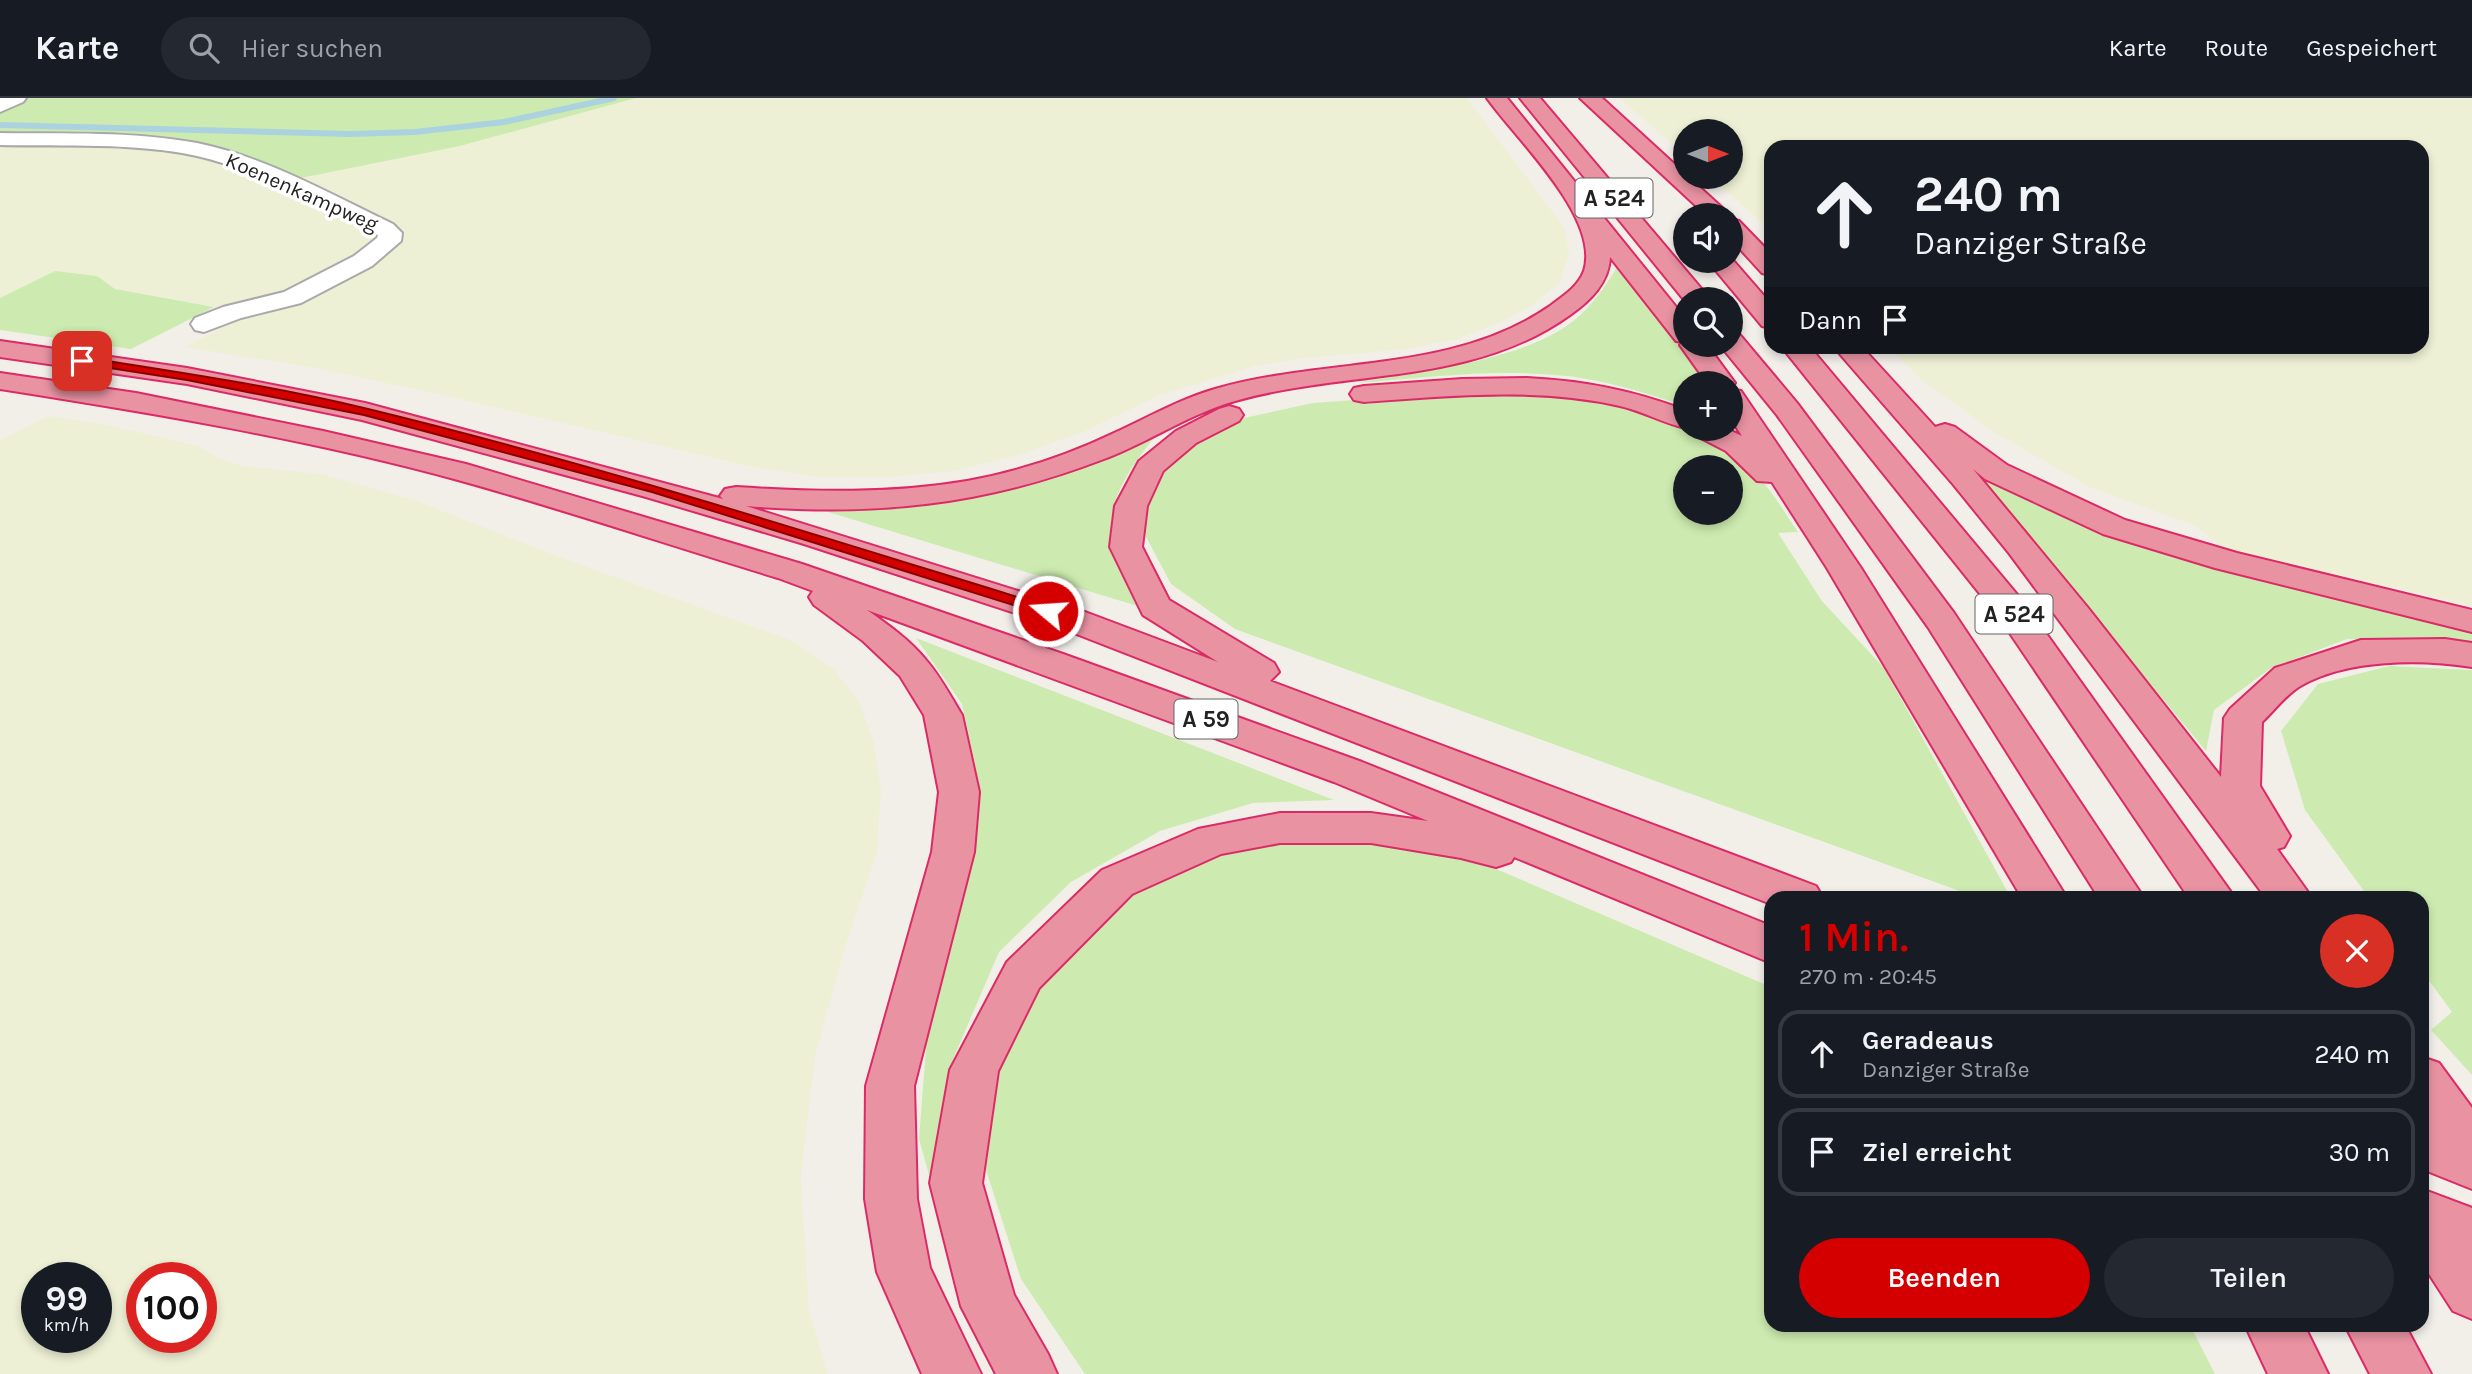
<!DOCTYPE html>
<html lang="de">
<meta charset="utf-8">
<style>
body{margin:0;font-family:Karla,sans-serif;background:#242831;color:#f1f3f6;height:100vh;display:flex;flex-direction:column;font-size:26px;white-space:nowrap}
*{box-sizing:border-box;margin:0}
p{font-size:23px;color:#9ea1a6}
.icon{flex:none;width:38px;height:38px;fill:none;stroke:currentColor;stroke-width:2;stroke-linecap:round;stroke-linejoin:round}
.map{position:relative;flex:1;overflow:hidden}
.side{position:absolute;left:1764px;top:793px;width:665px;height:441px;display:flex;flex-direction:column;background:#171b24;border-radius:21px;box-shadow:0 4px 10px #0003}
.side>*{flex:none}
.banner{position:absolute;left:1764px;top:42px;width:665px;height:214px;border-radius:21px;box-shadow:0 4px 10px #0003;background:#171b24;color:#f1f3f6;overflow:hidden}
.needle{width:46px;rotate:90deg}
.tools{position:absolute;left:1673px;top:21px;display:grid;gap:14px}
.tools a{display:grid;place-items:center;width:70px;height:70px;border-radius:50%;background:#171b24;box-shadow:0 4px 10px #0003;font-size:35px}
.speed{position:absolute;left:21px;top:1164px;display:flex;gap:14px;font-size:35px;font-weight:700;text-align:center}
.speed>*{display:grid;place-content:center;width:91px;height:91px;border-radius:50%;background:#171b24;box-shadow:0 4px 10px #0003;line-height:1}
.speed small{font-size:18px;font-weight:400}
.speed .limit{border:10px solid #d22;background:#fff;color:#111}
.pin{position:absolute;display:grid;place-items:center;width:60px;height:60px;color:#fff;margin:-30px;border-radius:14px;box-shadow:0 4px 10px #0006}
.me{position:absolute;width:77px;margin:-38px;rotate:288deg;stroke-linejoin:round;filter:drop-shadow(0 0 5px #0008)}
.turn{display:flex;align-items:center;gap:24px;height:147px;padding:0 35px;font-size:32px}
.turn .icon{width:91px;height:91px;stroke-width:2.5}
.turn b{display:block;font-size:49px;line-height:60px}
.then{display:flex;align-items:center;height:66px;padding:0 35px;background:#0003;gap:14px;font-size:26px}
.round{display:grid;place-items:center;flex:none;width:74px;height:74px;border-radius:37px;background:#242831}
.overview{display:flex;align-items:center;justify-content:space-between;height:119px;padding:0 35px}
h1{font-size:42px;font-weight:600;line-height:52px;color:#d40000}
.primary-button{display:flex;gap:14px;margin-top:auto;padding:14px 35px}
.primary-button a{flex:1;height:80px;border-radius:42px;background:#d40000;color:#fff;font-size:28px;font-weight:600;line-height:80px;text-align:center}
.primary-button a+a{background:#242831;color:#f1f3f6}
ul{padding:0;list-style:none}
li{display:flex;align-items:center;gap:21px;height:88px;margin:0 14px 10px;padding:0 21px;border:4px solid #363941;border-radius:21px}
li div{flex:1}
li b{display:block;font-size:26px}
li em{font-style:normal}
header{display:flex;align-items:center;gap:42px;box-sizing:border-box;height:98px;padding:0 35px;background:#171b24;border-bottom:2px solid #363941}
header strong{font-size:33px}
nav{display:flex;gap:38px;margin-inline-start:auto;font-size:24px}
.search{width:490px;height:63px;background:#242831;display:flex;align-items:center;gap:18px;box-sizing:border-box;padding:0 24px;border-radius:38px;color:#9ea1a6;font-size:26px}
.map>svg:first-child{display:block}
.farmland{fill:#eef0d5;fill-rule:evenodd}
.grass{fill:#cdebb0;fill-rule:evenodd}
.lines{fill:none;stroke-linecap:round;stroke-linejoin:round}
.stream{stroke:#aad3df;stroke-width:6}
.street-casing{stroke:#a9a9a9;stroke-width:4}
.highway-casing{stroke:#dc2a67;stroke-width:4}
.street{fill:#fff;fill-rule:evenodd}
.highway{fill:#e892a2;fill-rule:evenodd}
.route{fill:#d40000;stroke:#8a0000;stroke-width:2}
.labels{text-anchor:middle;stroke-width:7;stroke-linejoin:round;paint-order:stroke}
.far-street-label{font-size:21px;fill:#222;stroke:#fff}
.shield{fill:#fff;stroke:#646464;stroke-width:2}
.shield-label{font-size:23px;font-weight:bold;fill:#222}
</style>
<header>
<strong>Karte</strong>
<div class="search"><svg class="icon" aria-label="search" viewBox="0 0 24 24"><circle cx="10" cy="10" r="6"/><path d="M15 15l6 6"/></svg>Hier suchen</div>
<nav><a>Karte</a><a>Route</a><a>Gespeichert</a></nav>
</header>
<div class="map">
<svg width="2472" height="1276" viewBox="0 0 2472 1276">
<rect width="100%" height="100%" fill="#f2efe9"/>
<path class="farmland" d="M636,0H1467L1564,129L1569,156L1560,184L1534,206L1503,223L1458,241L1407,251L1307,260L1255,268L1160,297L1083,334L1019,357L954,373L890,379H816L753,369L438,296L325,272L185,249L242,219L308,200L396,148L402,139V132L286,83L460,48Z
M1619,0H2472V508L2224,450L2193,427L2089,389L1994,334L1922,282L1889,249L2422,248V49H1771V132L1710,79H1731V33H1685V57Z
M0,43L97,44L194,54L299,93L386,140L297,197L231,212L115,191L97,178L55,173L0,200Z
M49,318L107,327L199,348L219,360L243,368L322,376L417,403L565,461L793,543L834,571L859,604L874,644L881,693L877,754L845,849L815,959L801,1079L809,1212L828,1276H0V342ZM37,1180H96V1239H37ZM142,1180H201V1239H142Z"/>
<path class="grass" d="M20,0H636L460,48L286,83L199,51L0,40V10Z
M1619,166L1707,285H1685V308C1643,294 1599,280 1555,277C1490,271 1422,280 1357,285C1421,273 1519,264 1572,224C1592,209 1606,187 1619,166Z
M55,173L97,178L115,191L214,209L131,251L0,232V200Z
M1463,294C1491,294 1520,293 1548,295C1623,300 1708,327 1761,382C1775,397 1786,417 1798,434L1778,435L1822,503L1884,570L2011,800H1979L1235,531L1171,486L1145,437L1146,402L1163,369L1201,341L1244,320L1313,305ZM1685,369H1731V415H1685Z
M1164,328C1134,364 1102,402 1113,453C1116,469 1136,495 1144,510L815,410C891,410 969,405 1043,383C1086,370 1125,349 1164,328Z
M1971,370L2038,407L2110,437L2472,532V547L2437,542L2347,541L2271,570L2214,612L2206,653Z
M916,540L1334,702L1253,705L1160,733L1071,784L999,854L948,973L938,1109L919,1041L928,924L972,755L979,685L962,606Z
M2389,568L2472,572V977L2431,932L2452,914L2422,873V800H2369L2305,712L2281,633L2318,586Z
M1294,743L1376,745L1459,755L1771,889V1227H2190L2215,1276H1085L1021,1181L986,1072L997,971L1041,883L1127,799L1226,753Z"/>
<g class="lines">
<path class="stream" d="M0,27L350,36L415,34L504,24L614,0"/>
<defs>
<path id="street" d="M0,0H26L23,4L0,14Z
M0,35C65,36 132,33 197,45C266,59 330,96 393,126L402,135L401,143L372,168L301,205L241,220L204,234L195,232L191,226L195,220L223,209L284,194L354,158L377,140L378,137C327,108 254,71 197,58C133,44 65,49 0,47Z"/>
<path id="highway" d="M1487,0H1507L1685,220V247H1707L1735,285L1731,291L1741,293L1861,470L2067,800H2022L1827,470L1772,384L1757,383L1726,353L1695,337L1690,331H1727L1742,338L1731,321V285H1707L1680,247L1682,244L1676,243L1610,159C1609,185 1590,203 1570,217C1471,288 1347,271 1235,303C1189,316 1149,344 1104,361C982,408 876,418 746,408L1085,514L1218,564L1143,517L1110,449L1115,408L1139,363L1176,333L1219,311L1229,308L1239,311L1243,317L1239,323L1196,345L1163,373L1147,408L1142,449L1169,502L1274,565L1279,574L1270,583L1816,788L1823,800H1771V806L1061,530L804,446L646,399L362,322L187,286L0,259V243L187,270L365,305L723,401L720,398L725,391L736,389C813,394 891,396 967,383C1017,374 1068,357 1114,335C1147,320 1180,301 1215,291C1325,259 1452,276 1550,208C1563,198 1578,189 1584,173C1601,120 1516,41 1487,0Z
M1520,0H1540L1710,201L1685,203Z
M1580,0H1602L1730,117H1706Z
M1731,121L1739,123L1771,156V177L1762,175L1731,141Z
M1731,160L1771,206V230L1762,228L1708,163H1731Z
M1731,235L1740,237L1797,305L1954,515L2144,800H2099L1928,529L1777,317L1720,247H1731Z
M1781,248H1809L2025,506L2235,800H2189L2001,522Z
M1833,248H1861L1935,329L1945,326L1955,329L2007,367L2125,422L2237,455L2472,512V534L2215,470L2103,436L1985,381L1973,371L2088,510L2221,679L2224,620L2230,611L2275,570L2361,542L2445,541L2472,545V569C2420,561 2349,561 2302,587C2287,595 2274,613 2262,624L2260,688L2290,738L2284,749L2277,751L2312,800H2266L2009,455L1953,386Z
M0,275L136,295L323,333L466,366L802,466L1063,556L1362,664L1771,828V865L1514,759L1511,764L1496,769L1461,760L1371,745H1280L1221,756L1132,796L1039,890L998,973L982,1085L1014,1197L1048,1256L1057,1276H996L961,1208L930,1085L950,972L1007,864L1102,772L1198,731L1280,715H1371L1428,723L1334,684L867,512C887,526 910,542 926,562C940,578 951,599 962,617L979,694L974,754L914,988L917,1101L930,1170L981,1276H922L877,1174L865,1101L866,988L932,754L939,694L924,617L900,578L863,543L814,507L809,499L813,493L778,480C672,448 566,412 458,382C308,341 153,315 0,291Z
M1527,280C1585,283 1631,292 1685,312V330C1663,325 1642,313 1620,308C1536,289 1448,298 1364,304L1354,302L1350,296L1354,290L1364,288L1462,281Z
M2422,959L2439,965L2472,1010V1091L2422,1071V1024L2425,1025L2422,1020Z
M2422,1091L2472,1110V1221L2453,1213L2422,1165Z
M2245,1227H2304L2328,1276H2268Z
M2345,1227H2405L2431,1276H2370Z"/>
</defs>
<use href="#street" class="street-casing"/>
<use href="#highway" class="highway-casing"/>
<use href="#street" class="street"/>
<use href="#highway" class="highway"/>
</g>
<path class="route" d="M82,259C177,274 274,288 368,311C599,367 825,440 1053,510L1055,513L1048,518L1042,516L652,394L364,317L187,282L78,265L76,263Z"/>
<g class="labels">
<g class="far-street-label">
<text transform="translate(302 94) rotate(24)" y="7">Koenenkampweg</text>
</g>
<g class="shield">
<rect x="1575.5" y="80.5" width="77" height="39" rx="5"/>
<rect x="1975.5" y="496.5" width="77" height="39" rx="5"/>
<rect x="1174.5" y="601.5" width="63" height="39" rx="5"/>
</g>
<g class="shield-label">
<text x="1614" y="108">A 524</text>
<text x="2014" y="524">A 524</text>
<text x="1206" y="629">A 59</text>
</g>
</g>
</svg>
<div class="tools">
<a><svg class="needle" viewBox="-14 -14 28 28"><path d="M0-13l5 13h-10z" fill="#e53935"/><path d="M0 13l5-13h-10z" fill="#9ea1a6"/></svg></a>
<a><svg class="icon" aria-label="sound" viewBox="0 0 24 24"><path d="M4 9h4l5-4v14l-5-4H4zM17 9q2 3 0 6"/></svg></a>
<a><svg class="icon" aria-label="search" viewBox="0 0 24 24"><circle cx="10" cy="10" r="6"/><path d="M15 15l6 6"/></svg></a>
<a>+</a>
<a>−</a>
</div>
<div class="speed"><div>99<small>km/h</small></div><div class="limit">100</div></div>
<div class="pin" style="left:82px;top:263px;background:#d93025"><svg class="icon" aria-label="arrive" viewBox="0 0 24 24"><path d="M6 21V4h12l-3 4 3 4H6"/></svg></div>
<svg class="me" style="left:1048px;top:513px" viewBox="-20 -20 40 40"><circle r="17" fill="#d40000" stroke="#fff" stroke-width="3"/><path d="M0-11L8 9 0 5-8 9z" fill="#fff"/></svg>
<div class="banner">
<div class="turn"><svg class="icon" aria-label="ahead" viewBox="0 0 24 24"><path d="M12 20V5M6 11l6-6 6 6"/></svg><div><b>240 m</b>Danziger Straße</div></div>
<div class="then">Dann<svg class="icon" aria-label="arrive" viewBox="0 0 24 24"><path d="M6 21V4h12l-3 4 3 4H6"/></svg></div>
</div>
<section class="side">
<div class="overview"><div><h1>1 Min.</h1><p>270 m · 20:45</p></div><a class="round" style="background:#d93025;color:#fff"><svg class="icon" aria-label="close" viewBox="0 0 24 24"><path d="M6 6l12 12M18 6L6 18"/></svg></a></div>
<ul>
<li><svg class="icon" aria-label="ahead" viewBox="0 0 24 24"><path d="M12 20V5M6 11l6-6 6 6"/></svg><div><b>Geradeaus</b><p>Danziger Straße</p></div><em>240 m</em></li>
<li><svg class="icon" aria-label="arrive" viewBox="0 0 24 24"><path d="M6 21V4h12l-3 4 3 4H6"/></svg><div><b>Ziel erreicht</b></div><em>30 m</em></li>
</ul>
<div class="primary-button"><a>Beenden</a><a>Teilen</a></div>
</section>
</div>
